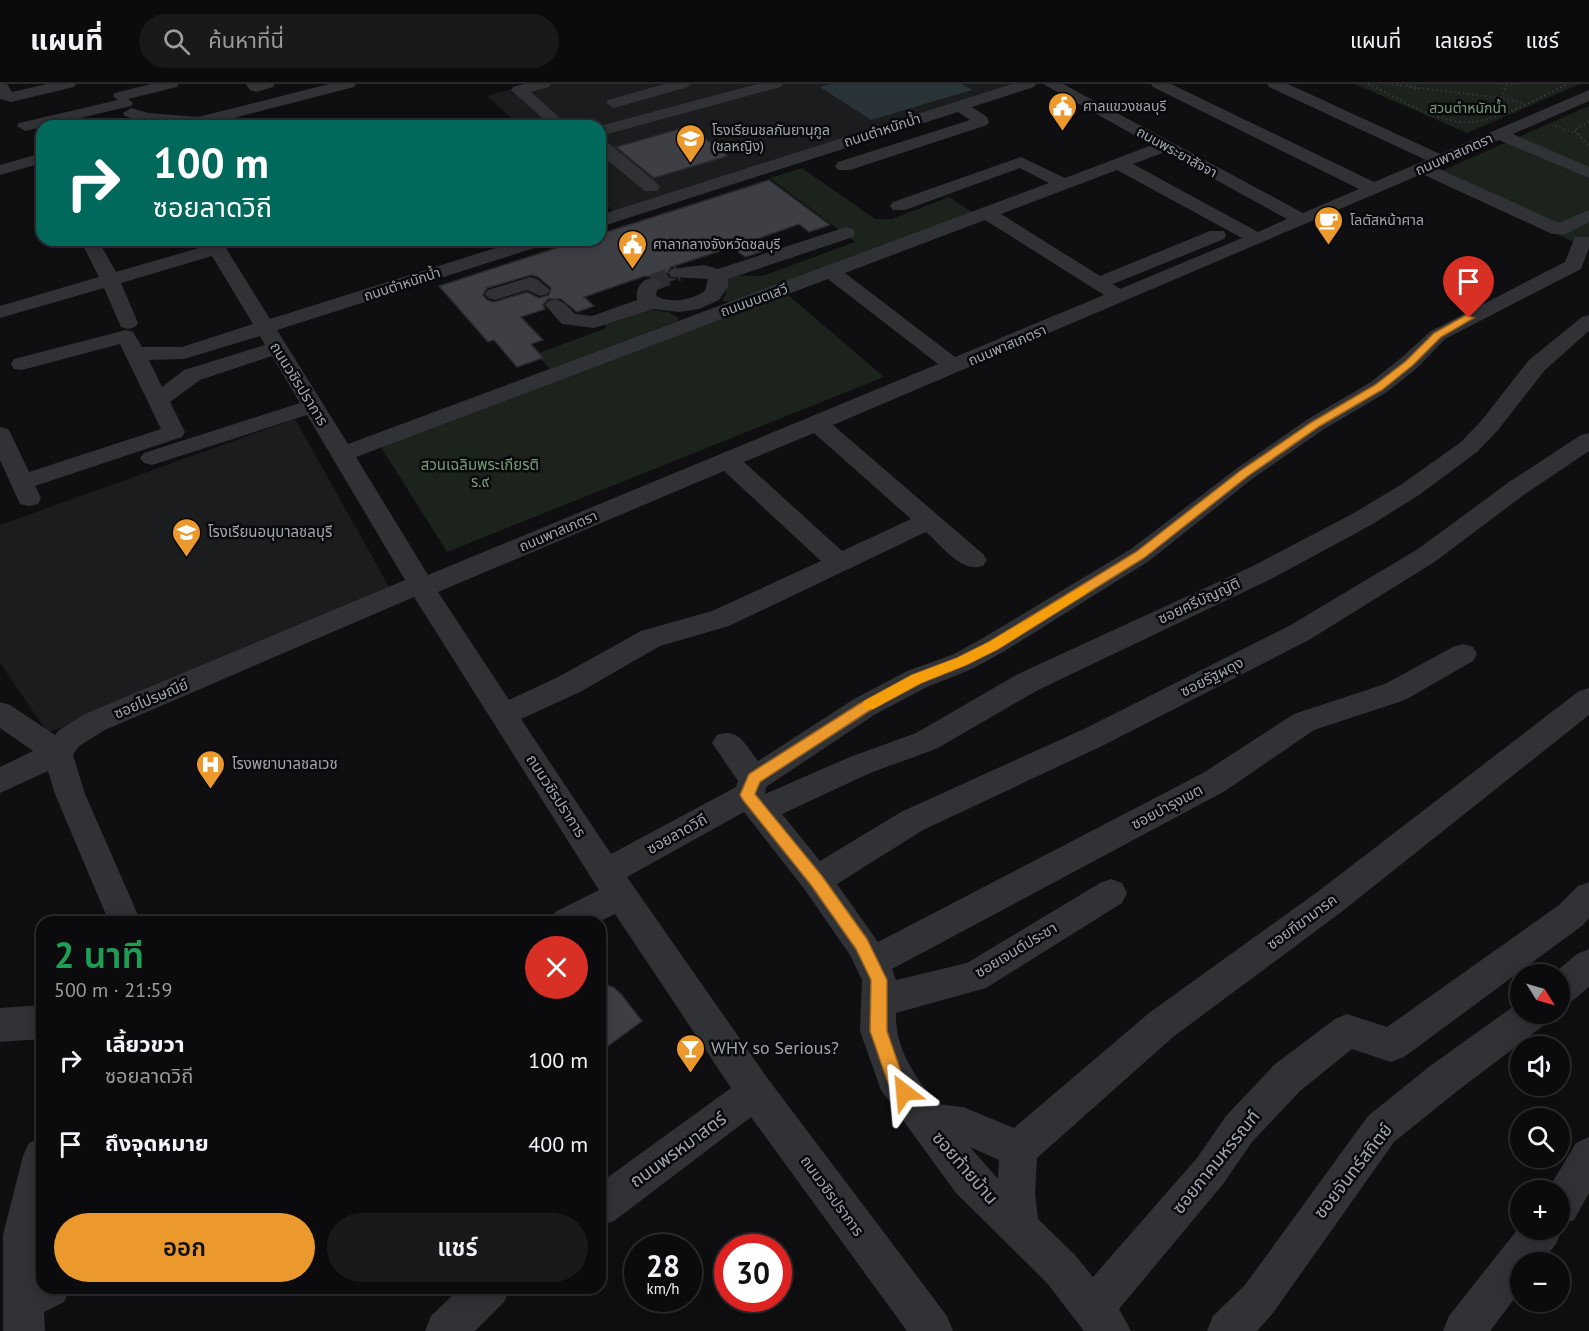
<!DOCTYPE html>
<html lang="th">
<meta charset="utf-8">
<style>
body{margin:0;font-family:"PT Sans","Noto Sans Thai",sans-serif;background:#19191b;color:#f1f3f6;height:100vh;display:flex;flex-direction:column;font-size:22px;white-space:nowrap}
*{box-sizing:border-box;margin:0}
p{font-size:20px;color:#9a9b9d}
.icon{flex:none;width:33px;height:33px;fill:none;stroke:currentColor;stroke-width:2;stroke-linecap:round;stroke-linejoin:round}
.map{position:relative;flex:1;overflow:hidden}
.sheet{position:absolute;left:36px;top:832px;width:570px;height:378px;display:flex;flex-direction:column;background:#0b0b0d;border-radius:18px;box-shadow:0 3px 15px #0003,0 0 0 2px #2b2b2e}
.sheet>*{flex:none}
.hud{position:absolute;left:36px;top:36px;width:570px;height:126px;border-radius:18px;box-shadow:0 3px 15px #0003,0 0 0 2px #2b2b2e;background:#00695c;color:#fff;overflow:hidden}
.needle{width:39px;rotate:127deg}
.fabs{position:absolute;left:1510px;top:880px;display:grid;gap:12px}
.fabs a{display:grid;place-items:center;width:60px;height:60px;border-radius:50%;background:#0b0b0d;box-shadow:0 3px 15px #0003,0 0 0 2px #2b2b2e;font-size:30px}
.speed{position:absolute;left:624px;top:1150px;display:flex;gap:12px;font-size:30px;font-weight:700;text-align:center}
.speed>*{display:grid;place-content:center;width:78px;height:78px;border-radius:50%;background:#0b0b0d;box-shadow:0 3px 15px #0003,0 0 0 2px #2b2b2e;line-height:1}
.speed small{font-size:15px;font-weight:400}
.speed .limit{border:9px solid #d22;background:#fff;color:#111}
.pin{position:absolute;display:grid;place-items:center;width:51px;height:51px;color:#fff;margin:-62px -26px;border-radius:50% 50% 50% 0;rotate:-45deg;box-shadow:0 0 6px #0007}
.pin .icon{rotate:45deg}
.me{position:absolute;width:66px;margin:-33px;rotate:331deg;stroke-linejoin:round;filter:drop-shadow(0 0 4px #0008)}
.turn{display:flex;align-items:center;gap:21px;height:126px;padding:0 18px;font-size:27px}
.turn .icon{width:78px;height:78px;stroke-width:2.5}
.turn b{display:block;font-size:42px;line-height:51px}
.round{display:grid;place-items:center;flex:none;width:63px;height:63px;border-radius:32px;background:#19191b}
.overview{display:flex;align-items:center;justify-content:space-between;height:102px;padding:0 18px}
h1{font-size:36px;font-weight:600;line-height:45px;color:#1e9e55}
.cta{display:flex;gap:12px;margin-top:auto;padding:12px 18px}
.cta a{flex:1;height:69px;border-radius:36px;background:#eb992d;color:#111;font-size:24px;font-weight:600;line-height:69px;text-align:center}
.cta a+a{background:#19191b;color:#f1f3f6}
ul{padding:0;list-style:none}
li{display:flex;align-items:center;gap:18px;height:84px;padding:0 18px}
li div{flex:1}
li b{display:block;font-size:22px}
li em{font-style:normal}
header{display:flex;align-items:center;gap:36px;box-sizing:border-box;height:84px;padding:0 30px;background:#0b0b0d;border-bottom:2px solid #2b2b2e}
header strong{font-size:28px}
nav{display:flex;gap:33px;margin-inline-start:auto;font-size:21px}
.search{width:420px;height:54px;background:#19191b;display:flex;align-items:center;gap:15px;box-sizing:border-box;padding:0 21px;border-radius:33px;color:#9a9b9d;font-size:22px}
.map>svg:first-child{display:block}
.built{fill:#1b1c1e}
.green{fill:#1c231c}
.water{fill:#293338}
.building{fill:#3e3f44;stroke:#292a2d;stroke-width:1.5;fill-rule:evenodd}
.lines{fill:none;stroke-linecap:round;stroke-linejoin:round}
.minor-tunnel{stroke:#2c2d31;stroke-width:17;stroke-dasharray:17 9;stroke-linecap:butt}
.path{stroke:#37393c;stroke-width:2;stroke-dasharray:1.5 3;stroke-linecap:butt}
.minor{fill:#303235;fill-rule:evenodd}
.route{fill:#eb992d;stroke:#99631d;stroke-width:1.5}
.slow{fill:#f59e0b}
.labels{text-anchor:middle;stroke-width:5;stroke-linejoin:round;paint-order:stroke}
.far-poi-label{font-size:14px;fill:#a1a7b1;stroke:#0a0a0c;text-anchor:start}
.far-park-label{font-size:14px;fill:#799c78;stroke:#0a0a0c}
.far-street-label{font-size:14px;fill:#a1a7b1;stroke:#0a0a0c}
.street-label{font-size:15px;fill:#a1a7b1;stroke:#0a0a0c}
.park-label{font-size:15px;fill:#799c78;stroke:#0a0a0c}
.poi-label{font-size:15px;fill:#a1a7b1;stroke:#0a0a0c;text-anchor:start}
.near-poi-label{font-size:18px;fill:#a1a7b1;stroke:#0a0a0c;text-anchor:start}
.near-street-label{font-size:18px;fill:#a1a7b1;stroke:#0a0a0c}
</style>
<header>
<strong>แผนที่</strong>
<div class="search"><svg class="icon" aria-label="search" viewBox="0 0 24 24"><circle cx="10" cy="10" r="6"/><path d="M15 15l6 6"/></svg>ค้นหาที่นี่</div>
<nav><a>แผนที่</a><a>เลเยอร์</a><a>แชร์</a></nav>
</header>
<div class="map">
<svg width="1589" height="1247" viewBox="0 0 1589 1247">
<rect width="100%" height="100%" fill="#0f0f11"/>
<path class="built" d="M529,0H1028L618,131L600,115V42H520L487,12Z
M295,335L392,508L48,649L0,579V441Z"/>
<path class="green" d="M1355,0H1580L1467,49Z
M1589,22V165L1430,92Z
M802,84L875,135H892L949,113L973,129L733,218L722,217L726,210L727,195C742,188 750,194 765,191L855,158L770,94Z
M787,210L884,293L447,468L381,363Z
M651,226L668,228L679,234L677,237L550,285L536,270L607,244L603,239L635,227Z"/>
<path class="water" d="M831,0H962L972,6L871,36L820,3Z"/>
<path class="building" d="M689,42L728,72L654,94L616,63Z
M769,96L830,141L809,148L799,140L754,156L766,166L745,173L732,163L671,183L666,190L669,194L675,195L664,199L659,193L645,192L584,213L594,222L577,228L561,215H548L543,221L545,225L521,233L543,256L531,260L543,274L517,283L494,256L488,258L439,202L581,156H600V150ZM531,191L538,193L551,204L549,211L539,214L527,208L494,218L487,216L483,211L487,204Z
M600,899L613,903L621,910L642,937L600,968Z"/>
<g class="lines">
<path class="minor-tunnel" d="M652,199L678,189"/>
<path class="path" d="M1368,0C1397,13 1431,36 1463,38C1495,40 1539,13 1568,0
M1387,0L1501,14L1523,19
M1407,0L1417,5
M1497,0H1520
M1501,14L1507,1
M1589,38L1574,46L1589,62
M1555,42L1577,50"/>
<path class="minor" d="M0,0H7L12,8L47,0H76L74,3L11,18L0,15Z
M151,0H179L177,3L128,15L133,19L131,22L25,47L17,42L19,39L118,16L113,12L115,9Z
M246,0H275L273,3L256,8L250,6Z
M329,0H356L354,3L203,42L146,39L125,32L123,29L131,24L148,29L198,33Z
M524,0H551L549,3L531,8L569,42H551L511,6L513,3Z
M665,0H690L688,3L614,24L606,19L608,16Z
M757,0H783L781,3L600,52V42Z
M1012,0H1036L1034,3L972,23L987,33L989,38L987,41L850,86H838L835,82L838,78L970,36L958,28L600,143V131Z
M1043,0H1063L1303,129L1359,105L1153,3L1151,0H1171L1374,98L1426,76L1269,3L1267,0H1288L1440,70L1589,6V17L1513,50L1589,83V94L1499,56L1437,84L1559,139L1589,126V138L1566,150H1552L1422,90L833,341L983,470L987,476L983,482C961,489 942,462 926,448L729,542L660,562L580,608L521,635L611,770L736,703L738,697L712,659L717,651C739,643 745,661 758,677L854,615L907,587L952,571L983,554L1131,465L1236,385L1308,335L1371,298L1401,274L1431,247L1565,178L1575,153H1589V164L1581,185L1445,255L1417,284L1387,308L1324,345L1252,395L1149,477L1003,568L972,585L927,603L874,631L766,703L765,710L850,673L916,649L1018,590L1253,482L1354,429L1402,400L1461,358L1482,336L1529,276L1582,233L1589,231V247L1545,286L1498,346L1477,368L1419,411L1371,441L1271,495L1038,606L936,665L870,689L782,730L820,777L901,728L1084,645L1289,542L1418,465L1509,398L1581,351L1589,349V367L1525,410L1436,477L1309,556L1104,661L923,746L837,800L878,858L1203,689L1294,630L1385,600L1453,563L1463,560L1473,563L1477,570L1473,577L1405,616L1314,646L1225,707L892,885L896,896L967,879L1100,799L1111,795L1122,799L1127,809L1122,819L986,904L896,929C895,966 915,992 937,1020L963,1023L1014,1044L1149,929L1316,809L1579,607L1589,604V631L1340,829L1173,953L1037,1074L1035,1109L1038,1135L1075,1171L1093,1193L1197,1074L1226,1032L1274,981L1335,935L1347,930L1387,943L1559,821L1578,802L1589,798V834L1583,841L1404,973L1391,978L1352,965L1300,1007L1252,1058L1223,1100L1119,1225L1131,1247H1084L1047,1199L956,1109L881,1006L860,947L862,896L850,871L805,806L744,728L627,793L768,995L947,1232L953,1247H907L751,1033L614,1137L600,1142V1099L731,1004L615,830L598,838H551L555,828L599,806L414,513L105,646L79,662L73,671L85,710L141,838H109L55,710L48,687L0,709V683L33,667L0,644V618L10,621L55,651L59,646L85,630L405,496L307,331L152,381L144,379L140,374L144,369L300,319L272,272L200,296L170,318L185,348L182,353L35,402L41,414L38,420L29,422L20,420L0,376V343L8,345L11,350L29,388L161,345L120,260L22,286L14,285L11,280L14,275L126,246L133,248L142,263H182L253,240L212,172L121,199L138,239L135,243L128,245L121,243L104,204L0,234V222L99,193L80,156H98L116,188L206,162L203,156H221L270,235L521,156H549L547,160L277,246L348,360L1049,99L1020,84L905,126H893L890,122L893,118L1021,73L1065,94L1152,61ZM1165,68L1287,135L1258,148L1133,80ZM1117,86L1242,154L1120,205L1113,200L1224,155L1226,151L1224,147H1210L1100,192L1001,130ZM985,136L1104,211L955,273L845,189ZM828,195L938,280L428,491L356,373ZM260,252L265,261L184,286L162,303L149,276L184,275ZM814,349L911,435L842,467L744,378ZM724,387L821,477L712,527L641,547L560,592L509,616L438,508ZM970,1063L999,1076L998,1095Z
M600,56L606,57L657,99L660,103L657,107H645L600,70Z
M42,69V79L0,91V81Z
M846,143L853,145L855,149L853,153L728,195V203L719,216L699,225L679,228L653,225L594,244L562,240L545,221L548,217C562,213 566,221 575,230L592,232L637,216C635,202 644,191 659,195L662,199L657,206L656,212C672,220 691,216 705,207L708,195L671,193L668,189L671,185L704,181L718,185Z
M530,193L537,195L550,206L547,210L540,212L527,206L495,216L488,214L485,210L488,206Z
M1589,865V903L1572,917L1560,922V891H1552L1577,870Z
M1521,917V930H1548L1543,942L1456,1008L1394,1058L1273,1229L1257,1247H1207L1213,1232L1245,1201L1368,1032L1430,982Z
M42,921V955L0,958V924Z
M42,1053V1204H70L64,1218L44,1228L45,1247H3V1151L23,1072L29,1059Z
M1589,1053V1109L1574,1136L1560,1141V1107H1547L1576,1059Z
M1521,1141V1146H1560V1142L1562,1146L1556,1160L1541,1179H1521V1206L1490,1247H1443L1449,1232Z
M460,1204H510L504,1218L475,1247H425L431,1232Z"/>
</g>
<path class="route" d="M1466,231L1474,234L1441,253L1413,281L1382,306L1320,342L1248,392L1144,474L998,565L966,581L921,599L869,627L760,698L755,710L822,792L867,855L887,896V947L901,988L913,1008L911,1014L904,1017L898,1014L888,999L870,947L871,896L856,865L811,801L743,716L740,711L749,690L859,620L912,591L957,574L989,558L1136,468L1240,387L1312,338L1375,301L1406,277L1434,249Z"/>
<path class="slow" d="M1083,502L1089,506L1087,509L998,565L966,581L921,599L873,625H864L862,621L864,617L912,591L957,574L989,558Z"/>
<defs>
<symbol id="civic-pin" viewBox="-11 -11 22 30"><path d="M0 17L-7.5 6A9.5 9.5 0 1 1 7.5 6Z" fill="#eb992d" stroke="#0a0a0c"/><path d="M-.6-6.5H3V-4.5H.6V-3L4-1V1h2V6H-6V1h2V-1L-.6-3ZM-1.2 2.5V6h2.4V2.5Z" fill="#fff"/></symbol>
<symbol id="school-pin" viewBox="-11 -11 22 30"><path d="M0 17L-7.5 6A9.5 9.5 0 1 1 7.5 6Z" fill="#eb992d" stroke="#0a0a0c"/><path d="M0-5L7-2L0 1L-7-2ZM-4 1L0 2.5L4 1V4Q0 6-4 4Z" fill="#fff"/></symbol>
<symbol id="cafe-pin" viewBox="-11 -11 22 30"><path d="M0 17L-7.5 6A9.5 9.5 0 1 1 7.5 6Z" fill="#eb992d" stroke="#0a0a0c"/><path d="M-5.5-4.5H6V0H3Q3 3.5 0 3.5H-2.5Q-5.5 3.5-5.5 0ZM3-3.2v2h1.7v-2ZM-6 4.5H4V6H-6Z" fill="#fff"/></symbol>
<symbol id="hospital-pin" viewBox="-11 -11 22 30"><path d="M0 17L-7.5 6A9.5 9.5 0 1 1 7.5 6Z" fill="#eb992d" stroke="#0a0a0c"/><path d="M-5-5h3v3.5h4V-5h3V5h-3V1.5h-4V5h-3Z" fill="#fff"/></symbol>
<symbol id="bar-pin" viewBox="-11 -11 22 30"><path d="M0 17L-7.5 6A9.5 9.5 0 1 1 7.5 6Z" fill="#eb992d" stroke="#0a0a0c"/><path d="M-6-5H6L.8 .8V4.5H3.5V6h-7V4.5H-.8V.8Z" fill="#fff"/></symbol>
</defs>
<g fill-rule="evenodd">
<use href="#civic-pin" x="1046" y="6" width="33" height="45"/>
<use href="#school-pin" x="674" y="38" width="33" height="45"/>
<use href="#cafe-pin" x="1312" y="120" width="33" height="45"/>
<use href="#civic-pin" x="616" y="144" width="33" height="45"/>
<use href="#school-pin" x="170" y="432" width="33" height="45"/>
<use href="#hospital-pin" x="194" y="664" width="33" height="45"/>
<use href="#bar-pin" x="674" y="948" width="33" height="45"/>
</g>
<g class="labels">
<g class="far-poi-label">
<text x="1083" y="27">ศาลแขวงชลบุรี</text>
<text x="712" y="51">โรงเรียนชลกันยานุกูล<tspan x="712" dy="16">(ชลหญิง)</tspan></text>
<text x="1350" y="141">โลตัสหน้าศาล</text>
<text x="653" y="165">ศาลากลางจังหวัดชลบุรี</text>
</g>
<g class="far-park-label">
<text x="1468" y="29">สวนตำหนักน้ำ</text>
</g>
<g class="far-street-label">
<text transform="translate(882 46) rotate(-18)" y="5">ถนนตำหนักน้ำ</text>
<text transform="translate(1177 68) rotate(29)" y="5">ถนนพระยาสัจจา</text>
<text transform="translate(1454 70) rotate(-24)" y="5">ถนนพาสเภตรา</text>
<text transform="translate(402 200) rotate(-18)" y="5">ถนนตำหนักน้ำ</text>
<text transform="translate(754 216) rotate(-20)" y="5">ถนนมนตเสวี</text>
<text transform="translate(1007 261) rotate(-23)" y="5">ถนนพาสเภตรา</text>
<text transform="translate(558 447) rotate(-23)" y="5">ถนนพาสเภตรา</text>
</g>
<g class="street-label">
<text transform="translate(299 300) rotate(58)" y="5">ถนนวชิรปราการ</text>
<text transform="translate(1199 517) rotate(-25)" y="5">ซอยศรีบัญญัติ</text>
<text transform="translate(1212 593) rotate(-27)" y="5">ซอยรัฐผดุง</text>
<text transform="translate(151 615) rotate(-23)" y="5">ซอยไปรษณีย์</text>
<text transform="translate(556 712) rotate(57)" y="5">ถนนวชิรปราการ</text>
<text transform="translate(1167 723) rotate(-28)" y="5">ซอยบำรุงเขต</text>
<text transform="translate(677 750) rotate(-29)" y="5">ซอยลาดวิถี</text>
<text transform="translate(1302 838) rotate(-36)" y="5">ซอยฑีฆามารค</text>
<text transform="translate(1016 866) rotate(-31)" y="5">ซอยเจนต์ประชา</text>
<text transform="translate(832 1112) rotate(54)" y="5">ถนนวชิรปราการ</text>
</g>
<g class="park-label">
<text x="480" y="386">สวนเฉลิมพระเกียรติ<tspan x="480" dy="17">ร.๙</tspan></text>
</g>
<g class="poi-label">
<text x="208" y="453">โรงเรียนอนุบาลชลบุรี</text>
<text x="232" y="685">โรงพยาบาลชลเวช</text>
</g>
<g class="near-poi-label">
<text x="711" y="970">WHY so Serious?</text>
</g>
<g class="near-street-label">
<text transform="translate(678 1066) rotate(-36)" y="6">ถนนพรหมาสตร์</text>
<text transform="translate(1216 1078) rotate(-51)" y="6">ซอยภาคมหรรณฑ์</text>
<text transform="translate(965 1084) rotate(49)" y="6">ซอยท้ายบ้าน</text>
<text transform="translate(1353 1087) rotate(-52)" y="6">ซอยจันทร์สถิตย์</text>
</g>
</g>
</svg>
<div class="fabs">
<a><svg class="needle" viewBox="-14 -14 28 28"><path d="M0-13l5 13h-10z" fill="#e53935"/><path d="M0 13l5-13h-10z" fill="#9a9b9d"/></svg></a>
<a><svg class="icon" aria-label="sound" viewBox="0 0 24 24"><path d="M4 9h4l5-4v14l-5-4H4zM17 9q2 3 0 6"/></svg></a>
<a><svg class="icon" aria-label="search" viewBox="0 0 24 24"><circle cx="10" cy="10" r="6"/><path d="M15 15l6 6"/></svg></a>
<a>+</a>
<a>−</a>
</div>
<div class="speed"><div>28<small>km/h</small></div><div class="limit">30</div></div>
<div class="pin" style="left:1469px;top:234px;background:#d93025"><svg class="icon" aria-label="arrive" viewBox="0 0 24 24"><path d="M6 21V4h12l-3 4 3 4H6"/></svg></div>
<svg class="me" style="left:904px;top:1008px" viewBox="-20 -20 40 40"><path d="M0-17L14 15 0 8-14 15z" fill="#eb992d" stroke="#fff" stroke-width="4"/></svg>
<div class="hud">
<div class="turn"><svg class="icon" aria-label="right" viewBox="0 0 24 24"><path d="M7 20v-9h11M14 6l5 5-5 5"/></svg><div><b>100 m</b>ซอยลาดวิถี</div></div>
</div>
<section class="sheet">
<div class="overview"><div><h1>2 นาที</h1><p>500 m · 21:59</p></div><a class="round" style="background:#d93025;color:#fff"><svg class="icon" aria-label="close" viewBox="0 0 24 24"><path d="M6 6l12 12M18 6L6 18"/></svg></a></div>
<ul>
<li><svg class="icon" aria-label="right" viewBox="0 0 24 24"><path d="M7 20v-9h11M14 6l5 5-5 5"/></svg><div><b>เลี้ยวขวา</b><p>ซอยลาดวิถี</p></div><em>100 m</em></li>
<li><svg class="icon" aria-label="arrive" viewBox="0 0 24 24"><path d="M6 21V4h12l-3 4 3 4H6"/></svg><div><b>ถึงจุดหมาย</b></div><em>400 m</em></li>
</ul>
<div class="cta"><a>ออก</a><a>แชร์</a></div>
</section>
</div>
